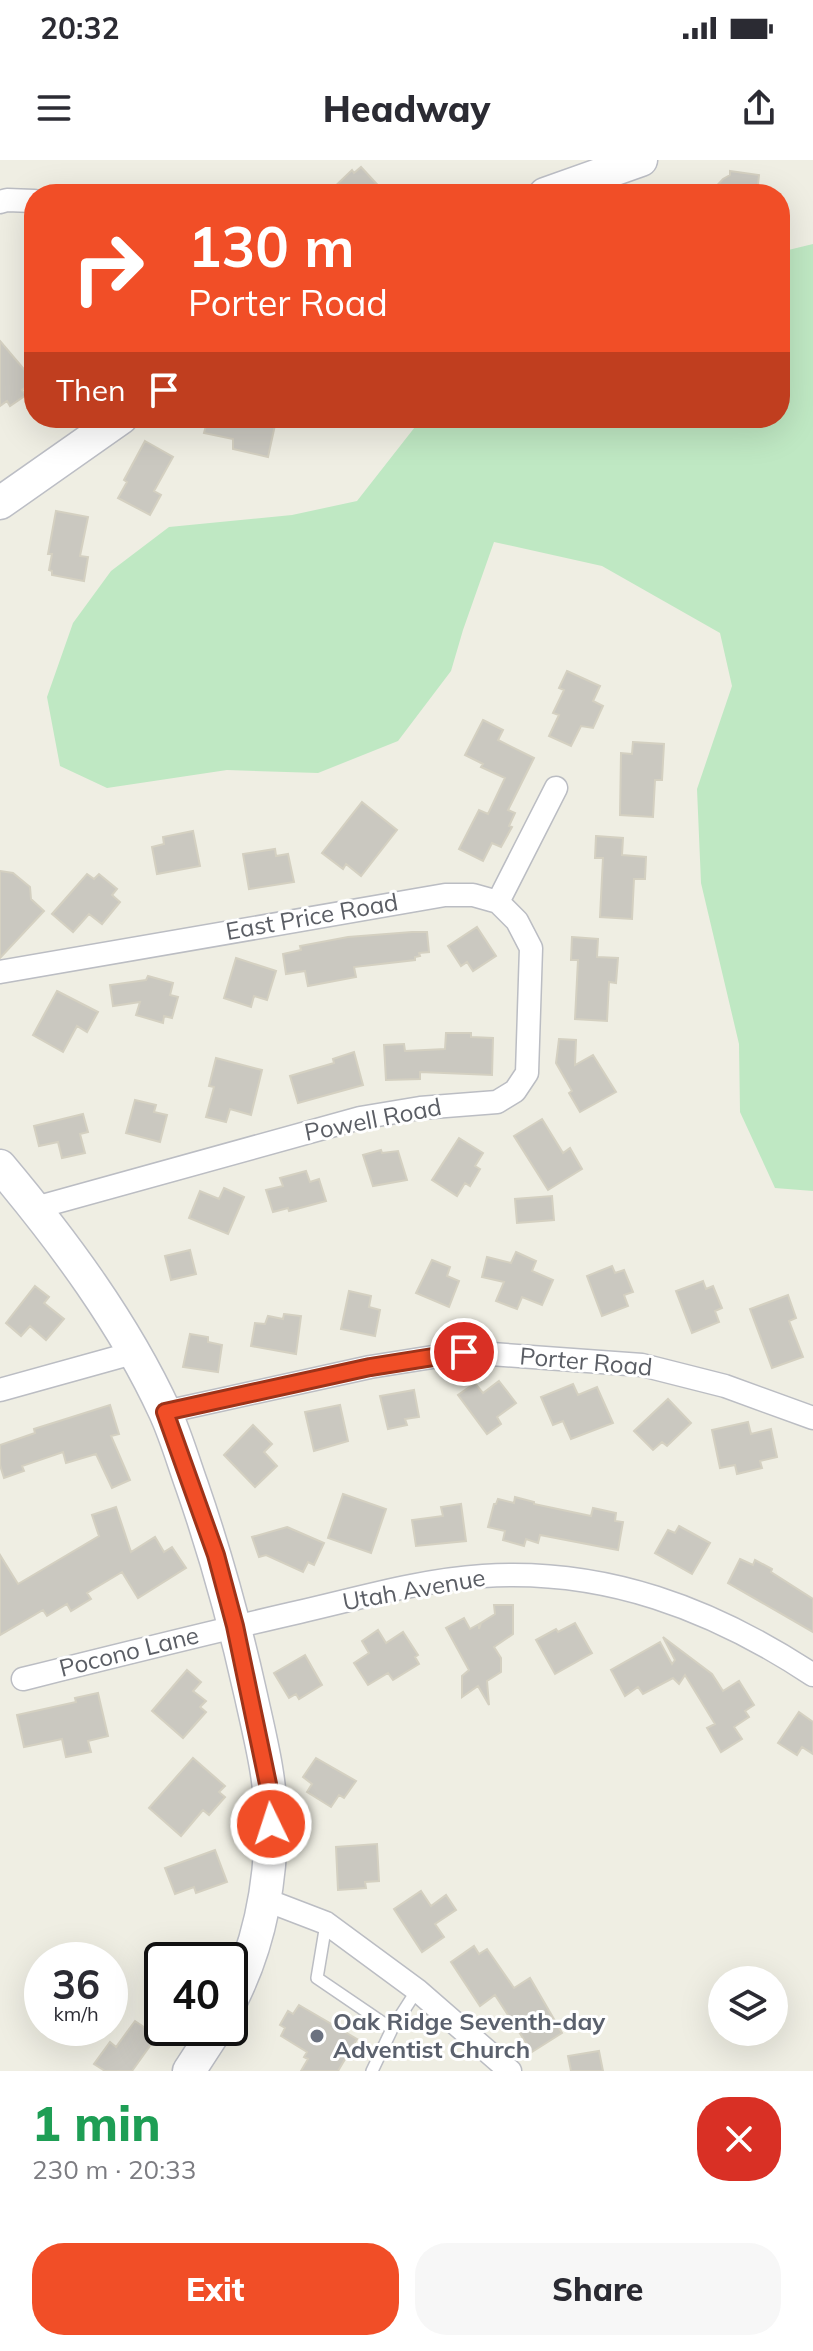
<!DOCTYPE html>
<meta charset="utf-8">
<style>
body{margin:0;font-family:Mulish,sans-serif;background:#f7f7f7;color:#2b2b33;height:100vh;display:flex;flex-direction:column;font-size:30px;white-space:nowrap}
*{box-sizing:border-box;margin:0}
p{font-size:26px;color:#7c7c81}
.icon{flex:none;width:44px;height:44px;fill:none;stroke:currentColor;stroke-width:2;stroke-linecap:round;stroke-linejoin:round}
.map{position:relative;height:1911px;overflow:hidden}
.details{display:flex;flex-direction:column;background:#fff;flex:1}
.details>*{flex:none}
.top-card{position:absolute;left:24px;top:24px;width:766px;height:244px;border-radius:32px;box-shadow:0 8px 32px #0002;background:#f14e27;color:#fff;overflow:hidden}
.buttons{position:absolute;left:708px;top:1806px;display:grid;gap:16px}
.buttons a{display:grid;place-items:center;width:80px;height:80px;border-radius:50%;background:#fff;box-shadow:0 8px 32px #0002;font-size:40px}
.speed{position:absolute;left:24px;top:1782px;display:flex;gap:16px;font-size:40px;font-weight:700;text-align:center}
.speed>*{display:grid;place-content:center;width:104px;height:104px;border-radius:50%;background:#fff;box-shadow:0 8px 32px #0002;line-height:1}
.speed small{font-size:20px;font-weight:400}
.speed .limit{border:4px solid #111;border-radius:12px;background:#fff;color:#111}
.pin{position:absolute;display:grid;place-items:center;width:68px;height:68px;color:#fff;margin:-34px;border:4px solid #fff;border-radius:50%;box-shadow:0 2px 8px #0007}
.me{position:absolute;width:88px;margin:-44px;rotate:356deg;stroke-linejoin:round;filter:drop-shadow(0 0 6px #0008)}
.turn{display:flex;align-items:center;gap:28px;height:168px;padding:0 32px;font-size:36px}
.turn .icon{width:104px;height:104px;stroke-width:2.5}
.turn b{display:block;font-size:56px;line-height:68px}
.then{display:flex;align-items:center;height:76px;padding:0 32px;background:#0003;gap:16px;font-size:30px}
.round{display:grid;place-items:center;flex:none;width:84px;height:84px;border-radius:32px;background:#f7f7f7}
.headline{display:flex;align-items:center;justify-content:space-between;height:136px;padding:0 32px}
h1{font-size:48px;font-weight:800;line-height:60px;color:#1e9e55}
.cta{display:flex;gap:16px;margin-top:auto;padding:16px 32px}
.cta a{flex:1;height:92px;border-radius:32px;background:#f14e27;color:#fff;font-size:32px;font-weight:800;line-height:92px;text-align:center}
.cta a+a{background:#f7f7f7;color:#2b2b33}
.status{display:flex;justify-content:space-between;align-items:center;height:56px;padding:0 40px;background:#fff;direction:ltr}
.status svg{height:22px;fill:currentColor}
header{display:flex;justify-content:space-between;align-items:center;height:104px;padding:0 32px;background:#fff;font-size:36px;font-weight:800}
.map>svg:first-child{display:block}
.green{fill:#bfe8c3}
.building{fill:#cac8c0;stroke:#d4d0c1;stroke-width:2}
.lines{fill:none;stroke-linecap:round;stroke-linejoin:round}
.lane-casing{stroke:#bbbdc3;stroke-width:14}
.street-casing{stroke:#bbbdc3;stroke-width:25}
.secondary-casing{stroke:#bcbec5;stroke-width:35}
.lane{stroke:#fff;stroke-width:11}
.street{stroke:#fff;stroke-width:22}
.secondary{stroke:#fff;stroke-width:32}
.route-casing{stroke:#9d3319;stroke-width:20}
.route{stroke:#f14e27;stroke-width:14}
.worship-dot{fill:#6b7280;stroke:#fff;stroke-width:3}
.labels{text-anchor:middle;stroke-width:6;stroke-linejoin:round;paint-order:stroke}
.street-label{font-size:24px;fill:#5b5e65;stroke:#fff}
.worship-label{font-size:24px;font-weight:bold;fill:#5b616d;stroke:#fff;text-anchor:start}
</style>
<div class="status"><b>20:32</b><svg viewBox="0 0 49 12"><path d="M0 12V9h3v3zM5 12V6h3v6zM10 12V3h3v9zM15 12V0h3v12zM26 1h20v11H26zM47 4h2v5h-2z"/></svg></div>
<header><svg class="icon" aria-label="menu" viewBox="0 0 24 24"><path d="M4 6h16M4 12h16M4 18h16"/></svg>Headway<svg class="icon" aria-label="share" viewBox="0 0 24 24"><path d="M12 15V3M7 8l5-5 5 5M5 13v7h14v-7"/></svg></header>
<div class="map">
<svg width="813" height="1911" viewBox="0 0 813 1911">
<rect width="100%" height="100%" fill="#efeee3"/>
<path class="green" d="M813,84V1031L775,1028L740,952L739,884L701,723L697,629L732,526L720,473L602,406L494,382L463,470L451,511L398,581L318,613L227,610L107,628L60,606L47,537L73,463L111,411L169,367L292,355L357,341L422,258H780V92Z"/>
<path class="building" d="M361,7L386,34H327L352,10L354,13Z
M730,11L759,15L757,34H709L723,19L730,15Z
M0,181L34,221L22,230L26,235L10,246L7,241L0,246Z
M208,258H266V263L275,265L268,297L233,289V279L204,273Z
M145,281L173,297L154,331L161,335L150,355L118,338L127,322L124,320Z
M56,351L88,357L80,396L88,397L84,421L52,415V411L49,410L52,394H48Z
M567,511L600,526L593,541L603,546L593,568L581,566L571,586L549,576L559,555L553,553L564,530L559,528Z
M483,560L503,570L498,580L534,598L508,650L515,653L509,666L512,667L501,687L492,683L483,701L459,689L479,650L488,654L505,618L481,607L483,604L465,595Z
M633,582L664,584L662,620H655L653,657L620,655L621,593L632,594Z
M362,642L397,670L361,716L346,704L343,709L322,693Z
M193,671L200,706L157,714L152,687L164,684L163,677Z
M596,676L623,678L622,695L646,697L645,719H634L632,759L600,757L603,698H595Z
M275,689L276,696L288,694L294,722L249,729L243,694Z
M0,711L13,713L30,727L31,739L44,751L0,798Z
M87,714L94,719L99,714L117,729L112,735L120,742L102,764L89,754L73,772L52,754Z
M477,767L496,796L473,811L467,802L461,806L448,786Z
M412,772H427L429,792L419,793L420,796L415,797V800L354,807L356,817L308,826L305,811L286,814L283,794L301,790L300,786L348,777Z
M572,777L598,779L597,797L618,798L616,823L609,822L607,861L575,859L578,800H571Z
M236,798L276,811L267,840L254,836L251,847L224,838Z
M148,816L173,823L170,835L178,837L172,858L164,856L163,863L136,855L140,842L113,846L110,825L146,820Z
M57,831L98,852L87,872L77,866L63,892L33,875Z
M446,873H471V877L493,878L492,915L420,912V919L386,920L384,885L404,884L405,891L445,889Z
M559,879L576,880L575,905L593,895L616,932L580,952L569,933L572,931L556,903Z
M354,892L363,925L298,943L290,916L334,903L333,899Z
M216,898L262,910L251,955L230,949L226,962L206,957L214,927L209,926Z
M135,940L156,945L154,952L167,955L160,982L126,973Z
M83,954L88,972L80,974L85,993L62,998L58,982L39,986L34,966Z
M542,959L563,993L570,988L582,1009L548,1030L514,976Z
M459,978L483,993L475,1006L480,1009L470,1026L465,1023L457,1036L432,1020Z
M381,990L382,993L398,991L407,1020L373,1026L363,995Z
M306,1011L310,1022L319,1019L326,1041L289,1051L288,1048L273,1052L266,1030L283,1026L280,1018Z
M224,1028L244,1037L228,1074L189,1058L200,1031L219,1039Z
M552,1036L554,1060L517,1063L515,1039Z
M190,1090L196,1114L171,1120L165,1096Z
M516,1092L536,1101L532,1111L553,1120L542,1145L522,1137L517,1149L496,1141L504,1122L482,1117L487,1097L511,1103Z
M432,1100L450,1107L447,1116L459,1121L449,1147L416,1133Z
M612,1106L615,1113L624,1110L633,1132L624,1135L628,1146L602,1156L587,1116Z
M703,1121L706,1129L713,1126L722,1148L715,1151L719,1162L692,1173L676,1131Z
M35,1126L49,1137L44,1143L64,1159L46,1180L30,1166L21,1176L6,1163Z
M349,1131L371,1136L369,1147L380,1150L375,1176L341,1169Z
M788,1135L796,1158L789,1161L803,1197L772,1208L750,1149Z
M284,1154L301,1156L296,1194L251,1186L255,1163L265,1164L268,1156L283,1159Z
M190,1174L208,1177V1182L222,1185L218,1212L183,1207Z
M499,1221L516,1243L497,1257L501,1264L487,1274L458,1235L475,1223L483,1233Z
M573,1224L578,1235L597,1227L613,1263L571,1279L563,1261L553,1265L541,1237Z
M414,1230L419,1257L405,1259L407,1265L388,1269L380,1236Z
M668,1239L691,1263L667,1286L662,1282L653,1290L634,1271Z
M110,1245L119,1274L111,1276L130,1320L112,1328L96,1294L66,1303L63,1292L22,1306L24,1311L4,1318L0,1305V1285L35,1273L34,1269Z
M340,1245L348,1281L314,1291L305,1252Z
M748,1262L751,1274L771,1269L777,1297L760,1301L762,1308L737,1314L735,1305L720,1308L712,1270Z
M253,1265L272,1284L264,1292L277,1306L255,1327L224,1295Z
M343,1334L386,1349L371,1393L328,1378Z
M515,1337L534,1342V1344L591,1356L593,1348L616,1353L615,1361L623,1362L618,1390L540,1375L538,1383L526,1379L524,1386L503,1380L505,1371L488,1367L494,1344H496L498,1339L514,1343Z
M461,1344L466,1381L416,1386L412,1360L443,1356L441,1347Z
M116,1347L131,1392L155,1377L164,1392L172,1387L186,1408L138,1438L122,1412L87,1433L91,1439L71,1451L67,1444L47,1456L43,1450L0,1475V1395L18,1424L99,1376L92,1355Z
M679,1366L710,1383L692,1414L655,1393L668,1370L675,1373Z
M287,1367L324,1383L314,1405L308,1402L303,1412L266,1395L259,1397L252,1377Z
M740,1399L753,1405L755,1400L772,1409L771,1412L813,1439V1472L728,1423Z
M494,1445H513V1474L494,1487L501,1498V1512L487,1521L489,1545L478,1526L462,1537V1516L469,1510L446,1468L464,1458L470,1469L479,1464V1469L481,1463L495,1454Z
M575,1463L592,1493L555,1514L536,1480L556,1469L558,1472Z
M378,1470L386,1483L403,1472L418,1495L415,1497L419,1504L393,1520L388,1513L368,1525L354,1503L369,1493L362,1481Z
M663,1477L712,1514L723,1531L739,1521L754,1545L745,1551L749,1557L734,1567L742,1579L721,1592L707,1568L715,1564L685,1515L679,1524L673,1518L643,1534L638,1527L625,1536L611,1510L660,1482L672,1504L675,1500Z
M305,1495L322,1525L299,1539L296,1534L289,1538L274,1513Z
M187,1510L201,1522L193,1531L206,1541L200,1547L206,1552L183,1578L152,1551Z
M98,1533L108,1576L88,1581L91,1592L66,1597L62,1579L24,1587L17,1555L76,1542L75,1538Z
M799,1552L813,1562V1594L802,1587L797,1595L778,1583Z
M193,1598L225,1626L219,1632L225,1637L209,1655L203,1650L181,1676L149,1648Z
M316,1598L356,1621L344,1638L339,1635L331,1647L307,1632L312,1624L303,1617Z
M377,1684L379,1721L365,1722L366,1728L338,1730L336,1687Z
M215,1690L227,1722L196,1733L194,1727L175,1734L165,1708Z
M421,1731L431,1746L446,1735L456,1750L435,1764L444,1777L422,1792L394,1749Z
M474,1786L479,1794L487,1789L514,1828L530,1818L562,1873L532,1892L495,1835L480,1846L451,1802Z
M299,1845L357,1879L338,1911H301L308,1899L304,1897L307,1892L281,1876L285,1868L280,1865L288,1851L293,1854Z
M135,1861L157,1876L132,1911H105L94,1904L110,1882L116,1887Z
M599,1891L603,1911H571L568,1896Z"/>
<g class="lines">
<defs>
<path id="lane" d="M326,1764L317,1818L392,1869L417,1830
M372,1911L392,1869"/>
<path id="street" d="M0,42L7,40L34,41
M498,742L556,628
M0,812L445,735H473L498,742L517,761L531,788L527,913L515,931L497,942L420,948L360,958L35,1048
M0,1230L133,1193
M165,1252L370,1207L464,1192L642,1205L725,1226L813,1258
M23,1519C115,1496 207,1473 299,1452C360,1438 421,1420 483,1416C605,1408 713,1449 813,1515
M266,1740L326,1763L417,1830L510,1911"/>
<path id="secondary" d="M545,34L641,0
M0,343L121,258
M0,1006C63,1081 124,1163 165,1252C176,1276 183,1301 192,1326C216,1395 235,1464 251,1536C260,1577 271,1619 271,1661C271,1724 259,1787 230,1843
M189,1911L217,1868"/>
</defs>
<use href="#lane" class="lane-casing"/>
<use href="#street" class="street-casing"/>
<use href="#secondary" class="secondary-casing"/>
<use href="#lane" class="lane"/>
<use href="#street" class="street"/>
<use href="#secondary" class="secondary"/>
</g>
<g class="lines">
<defs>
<path id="route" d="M271,1664L268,1624L235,1466L216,1395L165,1252L370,1207L464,1192"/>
</defs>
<use href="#route" class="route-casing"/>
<use href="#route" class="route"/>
</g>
<circle class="worship-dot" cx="317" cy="1876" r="8"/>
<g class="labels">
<g class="street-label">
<text transform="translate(312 757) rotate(-10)" y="8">East Price Road</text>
<text transform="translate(373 960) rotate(-11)" y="8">Powell Road</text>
<text transform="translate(586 1202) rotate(5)" y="8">Porter Road</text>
<text transform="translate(414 1430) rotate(-10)" y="8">Utah Avenue</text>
<text transform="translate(129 1492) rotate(-14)" y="8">Pocono Lane</text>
</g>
<g class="worship-label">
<text x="333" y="1870">Oak Ridge Seventh-day<tspan x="333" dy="28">Adventist Church</tspan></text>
</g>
</g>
</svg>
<div class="buttons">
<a><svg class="icon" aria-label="layers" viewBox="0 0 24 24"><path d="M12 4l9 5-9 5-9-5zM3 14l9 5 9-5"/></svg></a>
</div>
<div class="speed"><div>36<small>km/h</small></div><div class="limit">40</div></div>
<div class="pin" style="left:464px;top:1192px;background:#d93025"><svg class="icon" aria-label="arrive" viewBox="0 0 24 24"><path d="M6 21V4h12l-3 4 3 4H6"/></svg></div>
<svg class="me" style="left:271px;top:1664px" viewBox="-20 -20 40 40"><circle r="17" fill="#f14e27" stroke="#fff" stroke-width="3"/><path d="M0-11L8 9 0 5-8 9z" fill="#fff"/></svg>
<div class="top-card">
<div class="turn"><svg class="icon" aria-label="right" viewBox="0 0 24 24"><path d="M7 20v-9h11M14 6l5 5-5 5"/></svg><div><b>130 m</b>Porter Road</div></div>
<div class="then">Then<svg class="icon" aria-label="arrive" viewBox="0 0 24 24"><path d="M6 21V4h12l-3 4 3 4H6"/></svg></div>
</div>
</div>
<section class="details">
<div class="headline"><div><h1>1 min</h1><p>230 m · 20:33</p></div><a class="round" style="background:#d93025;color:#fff"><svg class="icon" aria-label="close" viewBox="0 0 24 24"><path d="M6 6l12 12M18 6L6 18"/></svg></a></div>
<div class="cta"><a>Exit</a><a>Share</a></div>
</section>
